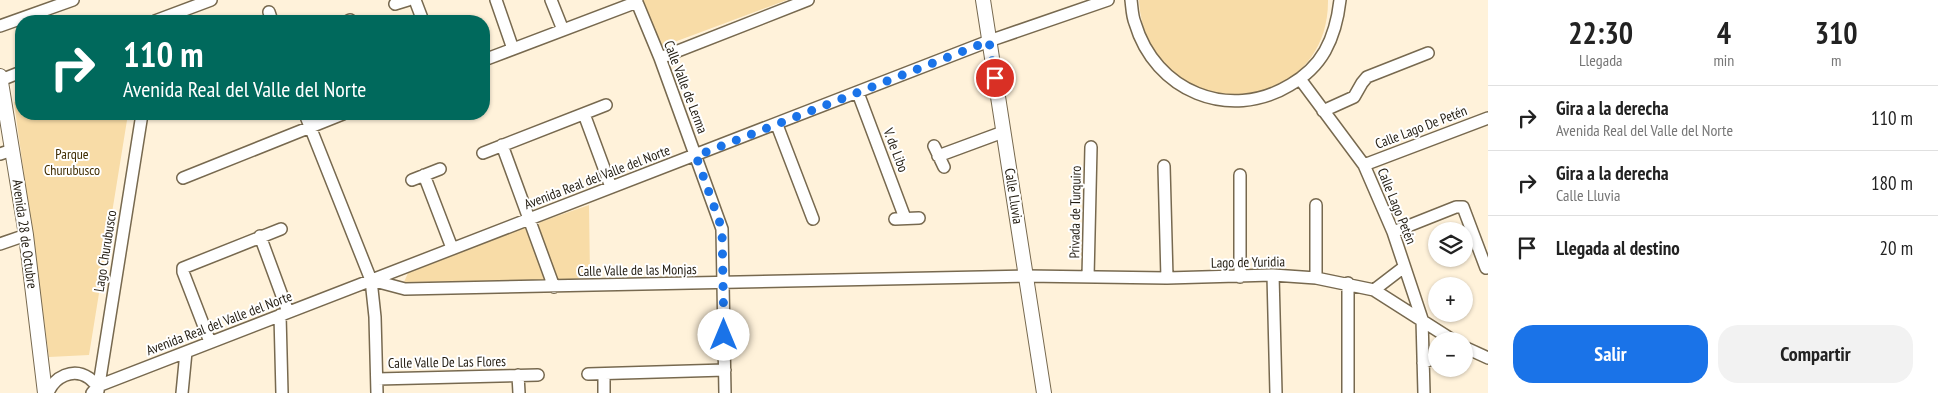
<!DOCTYPE html>
<html lang="es">
<meta charset="utf-8">
<style>
body{margin:0;font-family:"PT Sans Narrow",sans-serif;background:#f2f2f2;color:#222;height:100vh;display:flex;flex-direction:column;font-size:19px;white-space:nowrap}
*{box-sizing:border-box;margin:0}
p{font-size:16px;color:#767676}
.icon{flex:none;width:28px;height:28px;fill:none;stroke:currentColor;stroke-width:2;stroke-linecap:round;stroke-linejoin:round}
.map{position:relative;flex:1;overflow:hidden}
.panel{display:flex;flex-direction:column;background:#fff;width:450px}
.panel>*{flex:none}
.guide{position:absolute;left:15px;top:15px;width:475px;height:105px;border-radius:20px;box-shadow:0 1px 4px #0004;background:#00695c;color:#fff;overflow:hidden}
.controls{position:absolute;left:1428px;top:222px;display:grid;gap:10px}
.controls a{display:grid;place-items:center;width:45px;height:45px;border-radius:50%;background:#fff;box-shadow:0 1px 4px #0004;font-size:25px}
.pin{position:absolute;display:grid;place-items:center;width:42px;height:42px;color:#fff;margin:-21px;border:2px solid #fff;border-radius:50%;box-shadow:0 1px 5px #0007}
.me{position:absolute;width:55px;margin:-28px;rotate:0deg;stroke-linejoin:round;filter:drop-shadow(0 0 4px #0008)}
.turn{display:flex;align-items:center;gap:18px;height:105px;padding:0 25px;font-size:22px}
.turn .icon{width:65px;height:65px;stroke-width:2.5}
.turn b{display:block;font-size:35px;line-height:42px}
.eta{display:flex;justify-content:space-evenly;align-items:center;height:85px;text-align:center}
.eta b{font-size:30px;font-weight:600;line-height:35px}
.cta{display:flex;gap:10px;margin-top:auto;padding:10px 25px}
.cta a{flex:1;height:58px;border-radius:20px;background:#1a73e8;color:#fff;font-size:20px;font-weight:600;line-height:58px;text-align:center}
.cta a+a{background:#f2f2f2;color:#222}
ul{padding:0;list-style:none}
li{display:flex;align-items:center;gap:15px;height:65px;padding:0 25px;border-top:1px solid #e0e0e0}
li div{flex:1}
li b{display:block;font-size:19px}
li em{font-style:normal}
main{display:flex;flex:1;min-height:0}
.map>svg:first-child{display:block}
.green{fill:#f8dca7}
.lines{fill:none;stroke-linecap:round;stroke-linejoin:round}
.minor-casing{stroke:#77694f;stroke-width:14}
.tertiary-casing{stroke:#77694f;stroke-width:16}
.minor{stroke:#fff;stroke-width:11}
.tertiary{stroke:#fff;stroke-width:14}
.route{stroke:#1a73e8;stroke-width:9;stroke-dasharray:0 16.2}
.labels{text-anchor:middle;stroke-width:4;stroke-linejoin:round;paint-order:stroke}
.street-label{font-size:14px;fill:#211b10;stroke:#fff}
.park-label{font-size:14px;fill:#402d02;stroke:#fff}
</style>
<main>
<div class="map">
<svg width="1488" height="393" viewBox="0 0 1488 393">
<rect width="100%" height="100%" fill="#fff2da"/>
<path class="green" d="M643,0H787L661,47Z
M1139,0H1328C1329,123 1146,129 1139,0Z
M21,99V114H128L89,355L49,357L14,102Z
M589,205L590,277L557,281L538,226L540,222Z
M527,227L546,281L404,282L408,273Z"/>
<g class="lines">
<defs>
<path id="minor" d="M415,0L423,21
M496,0L513,49
M551,0L563,30
M636,0L660,58L722,229L725,393
M1131,0C1132,7 1132,16 1135,23C1155,91 1229,122 1290,85C1304,77 1317,65 1325,51C1334,35 1338,18 1340,0
M395,4L408,0
M269,12L272,21
M155,21L211,0
M348,21L350,20
M0,26L73,0
M660,58L808,0
M484,60L637,2
M1300,79L1364,165L1393,232L1422,319L1424,393
M1,80L21,72
M858,93L905,218
M1323,111L1354,97L1362,83L1367,77L1428,53
M305,114L371,280L375,317L377,393
M584,114L611,187
M777,125L813,219
M502,145L554,287
M934,146L944,167
M483,153L606,105
M0,154L12,150
M938,156L1003,132
M1364,165L1488,118
M1164,166L1167,278
M424,175L452,248
M183,178L343,114
M412,180L440,169
M1316,205V278
M895,219L919,218
M1393,232L1456,207H1463L1486,268
M260,236L288,312
M0,244L26,235
M1273,275L1276,393
M1088,277L1091,147
M1240,277V175
M371,280L405,289L1026,276L1167,278L1273,275L1316,278L1374,290L1454,341
M1348,283V393
M1374,290L1404,267
M280,315L282,393
M210,342L183,272V268L281,229
M1464,347L1488,358
M1423,363L1436,357
M588,374L725,370
M604,374V393
M518,375L519,393
M377,379L538,375
M98,391L142,114
M48,393C54,377 73,367 89,378C92,380 95,384 98,386
M92,393L98,386L989,41L1108,0
M182,393L186,352"/>
<path id="tertiary" d="M983,0L1044,393
M0,76L26,235L45,393"/>
</defs>
<use href="#minor" class="minor-casing"/>
<use href="#tertiary" class="tertiary-casing"/>
<use href="#minor" class="minor"/>
<use href="#tertiary" class="tertiary"/>
</g>
<g class="lines">
<path class="route" d="M724,335L722,229L696,156L989,41L995,78"/>
</g>
<g class="labels">
<g class="street-label">
<text transform="translate(686 87) rotate(69)" y="5">Calle Valle de Lerma</text>
<text transform="translate(1421 127) rotate(-21)" y="5">Calle Lago De Petén</text>
<text transform="translate(896 150) rotate(69)" y="5">V. de Libo</text>
<text transform="translate(597 177) rotate(-21)" y="5">Avenida Real del Valle del Norte</text>
<text transform="translate(1014 196) rotate(81)" y="5">Calle Lluvia</text>
<text transform="translate(1397 206) rotate(68)" y="5">Calle Lago Petén</text>
<text transform="translate(1075 212) rotate(-89)" y="5">Privada de Turquiro</text>
<text transform="translate(25 234) rotate(82)" y="5">Avenida 28 de Octubre</text>
<text transform="translate(105 251) rotate(-81)" y="5">Lago Churubusco</text>
<text transform="translate(1248 262) rotate(-1)" y="5">Lago de Yuridia</text>
<text transform="translate(637 270) rotate(-1)" y="5">Calle Valle de las Monjas</text>
<text transform="translate(219 323) rotate(-21)" y="5">Avenida Real del Valle del Norte</text>
<text transform="translate(447 362) rotate(-1)" y="5">Calle Valle De Las Flores</text>
</g>
<g class="park-label">
<text x="72" y="159">Parque<tspan x="72" dy="16">Churubusco</tspan></text>
</g>
</g>
</svg>
<div class="controls">
<a><svg class="icon" aria-label="layers" viewBox="0 0 24 24"><path d="M12 4l9 5-9 5-9-5zM3 14l9 5 9-5"/></svg></a>
<a>+</a>
<a>−</a>
</div>
<div class="pin" style="left:995px;top:78px;background:#d93025"><svg class="icon" aria-label="arrive" viewBox="0 0 24 24"><path d="M6 21V4h12l-3 4 3 4H6"/></svg></div>
<svg class="me" style="left:724px;top:335px" viewBox="-20 -20 40 40"><circle r="19" fill="#fff"/><path d="M0-13L10 11 0 6-10 11z" fill="#1a73e8"/></svg>
<div class="guide">
<div class="turn"><svg class="icon" aria-label="right" viewBox="0 0 24 24"><path d="M7 20v-9h11M14 6l5 5-5 5"/></svg><div><b>110 m</b>Avenida Real del Valle del Norte</div></div>
</div>
</div>
<section class="panel">
<div class="eta">
<div><b>22:30</b><p>Llegada</p></div>
<div><b>4</b><p>min</p></div>
<div><b>310</b><p>m</p></div>
</div>
<ul>
<li><svg class="icon" aria-label="right" viewBox="0 0 24 24"><path d="M7 20v-9h11M14 6l5 5-5 5"/></svg><div><b>Gira a la derecha</b><p>Avenida Real del Valle del Norte</p></div><em>110 m</em></li>
<li><svg class="icon" aria-label="right" viewBox="0 0 24 24"><path d="M7 20v-9h11M14 6l5 5-5 5"/></svg><div><b>Gira a la derecha</b><p>Calle Lluvia</p></div><em>180 m</em></li>
<li><svg class="icon" aria-label="arrive" viewBox="0 0 24 24"><path d="M6 21V4h12l-3 4 3 4H6"/></svg><div><b>Llegada al destino</b></div><em>20 m</em></li>
</ul>
<div class="cta"><a>Salir</a><a>Compartir</a></div>
</section>
</main>
